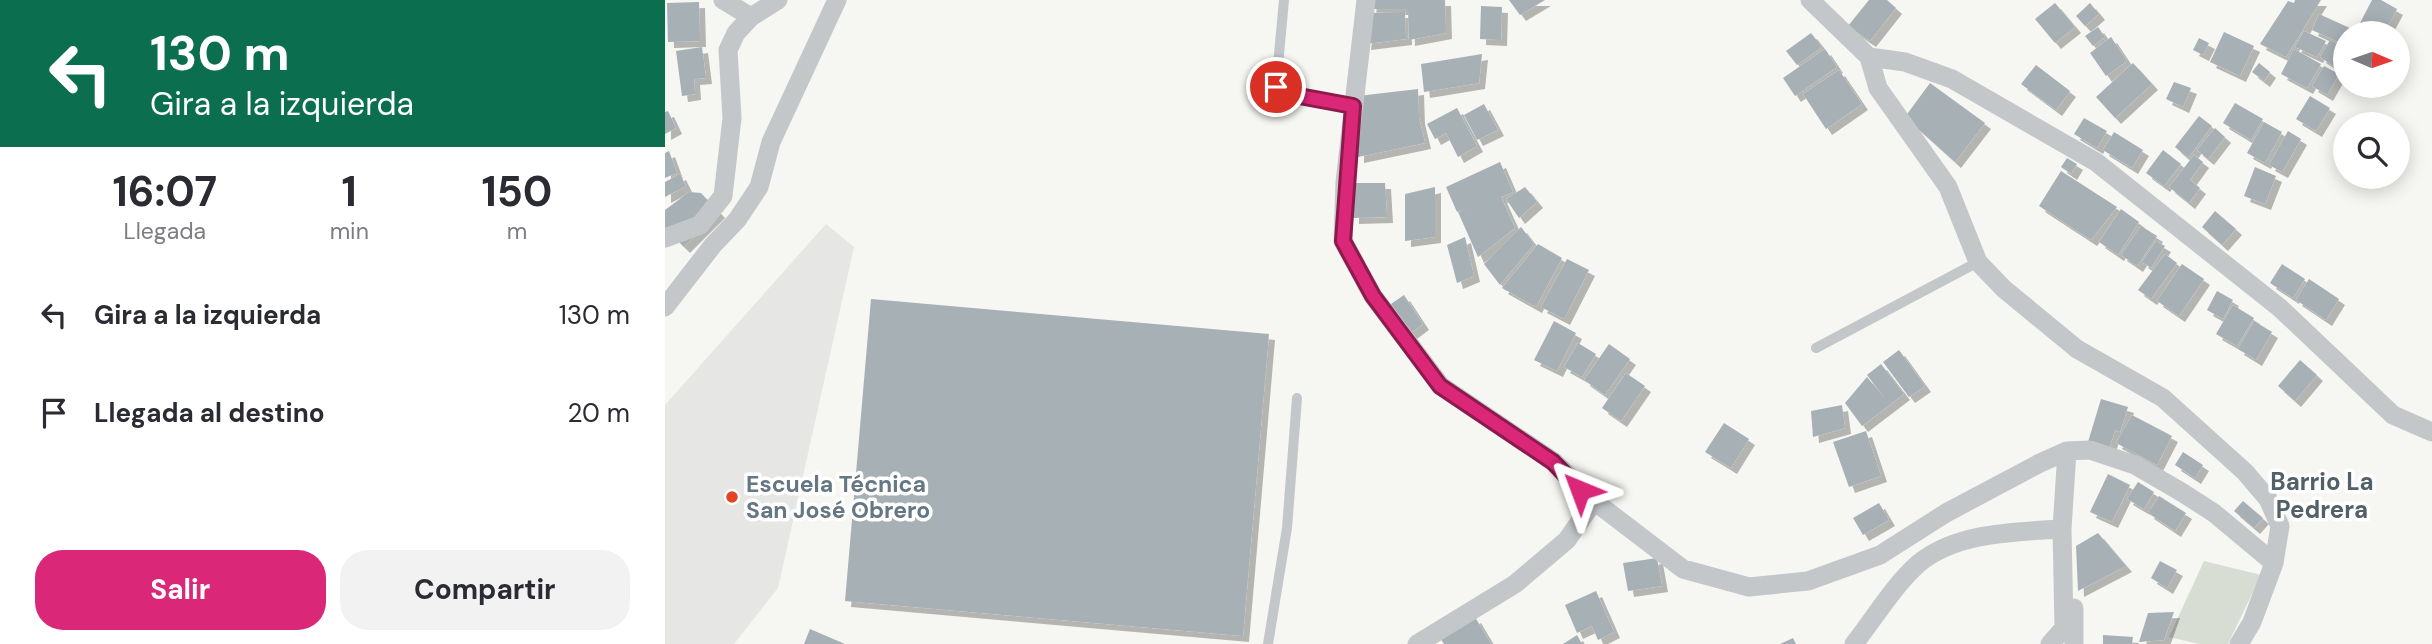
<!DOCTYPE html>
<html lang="es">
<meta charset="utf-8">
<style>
body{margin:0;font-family:"DM Sans",sans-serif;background:#f2f2f3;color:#2b2b33;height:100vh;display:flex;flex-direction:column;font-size:26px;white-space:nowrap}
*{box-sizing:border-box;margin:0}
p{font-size:23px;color:#7c7c81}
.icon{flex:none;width:38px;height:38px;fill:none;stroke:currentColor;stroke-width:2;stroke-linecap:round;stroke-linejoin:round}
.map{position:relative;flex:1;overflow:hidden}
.sheet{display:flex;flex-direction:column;background:#fff;width:665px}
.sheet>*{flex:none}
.guide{background:#0b6e4f;color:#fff;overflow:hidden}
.needle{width:46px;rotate:92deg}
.tools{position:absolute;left:1668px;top:21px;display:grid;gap:14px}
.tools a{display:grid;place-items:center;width:77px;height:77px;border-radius:50%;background:#fff;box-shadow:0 4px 18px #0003;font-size:35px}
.pin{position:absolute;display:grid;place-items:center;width:60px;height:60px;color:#fff;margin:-30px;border:4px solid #fff;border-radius:50%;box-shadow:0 2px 7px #0007}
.me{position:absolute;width:77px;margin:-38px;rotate:316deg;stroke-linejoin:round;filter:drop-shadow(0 0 5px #0008)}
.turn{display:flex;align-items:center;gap:24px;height:147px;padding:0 35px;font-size:32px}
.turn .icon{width:91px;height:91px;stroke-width:2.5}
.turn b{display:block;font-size:49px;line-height:60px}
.eta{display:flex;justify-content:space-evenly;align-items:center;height:119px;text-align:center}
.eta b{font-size:42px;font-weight:700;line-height:49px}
.button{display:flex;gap:14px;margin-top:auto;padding:14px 35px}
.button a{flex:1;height:80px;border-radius:28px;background:#db2777;color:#fff;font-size:28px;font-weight:700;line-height:80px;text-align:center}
.button a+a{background:#f2f2f3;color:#2b2b33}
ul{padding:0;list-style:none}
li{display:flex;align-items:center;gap:21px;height:98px;padding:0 35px}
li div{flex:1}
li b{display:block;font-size:26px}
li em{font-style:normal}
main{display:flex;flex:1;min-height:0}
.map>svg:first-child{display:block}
.built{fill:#e6e7e5}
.green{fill:#d7ddd3}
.building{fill:#a7b0b5;filter:url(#shadow)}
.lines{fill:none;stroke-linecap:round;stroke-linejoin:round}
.lane{stroke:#c3c7ca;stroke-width:10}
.street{stroke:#c3c7ca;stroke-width:19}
.route-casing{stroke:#8e194d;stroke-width:18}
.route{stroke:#db2777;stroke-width:12}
.poi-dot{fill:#e34624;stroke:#fff;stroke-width:2.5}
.labels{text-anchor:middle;stroke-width:7;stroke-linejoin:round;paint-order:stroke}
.poi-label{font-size:23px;font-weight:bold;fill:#647783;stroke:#fff;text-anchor:start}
.neighbourhood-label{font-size:24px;font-weight:bold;fill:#526068;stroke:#fff}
</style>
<main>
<section class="sheet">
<div class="guide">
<div class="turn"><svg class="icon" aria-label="left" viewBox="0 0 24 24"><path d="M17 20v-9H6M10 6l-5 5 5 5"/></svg><div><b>130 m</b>Gira a la izquierda</div></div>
</div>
<div class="eta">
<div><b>16:07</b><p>Llegada</p></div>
<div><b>1</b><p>min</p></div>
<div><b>150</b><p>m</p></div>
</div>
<ul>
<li><svg class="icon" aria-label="left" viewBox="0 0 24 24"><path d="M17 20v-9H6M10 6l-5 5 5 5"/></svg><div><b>Gira a la izquierda</b></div><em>130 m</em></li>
<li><svg class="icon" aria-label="arrive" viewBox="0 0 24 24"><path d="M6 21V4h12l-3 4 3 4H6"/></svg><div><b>Llegada al destino</b></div><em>20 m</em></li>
</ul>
<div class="button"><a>Salir</a><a>Compartir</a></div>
</section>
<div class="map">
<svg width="1767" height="644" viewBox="0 0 1767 644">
<defs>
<filter id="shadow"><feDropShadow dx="6" dy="6" stdDeviation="0" flood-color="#0004"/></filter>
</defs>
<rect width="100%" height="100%" fill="#f6f6f2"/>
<path class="built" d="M161,224L189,247L113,588L69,644H0V405Z"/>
<path class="green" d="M1539,561L1596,575L1563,644H1534L1504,637Z"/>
<path class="building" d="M706,0H780L781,33L744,40L743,9H705Z
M844,0H880L855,15Z
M1204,0H1222L1231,8L1205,41L1183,26Z
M1630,0H1656L1621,57L1595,44L1623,1L1629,3Z
M1707,0H1716L1732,9L1719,33L1695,23Z
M34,2L35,41L3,42L2,3Z
M1390,3L1410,27L1390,43L1370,19Z
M1425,3L1434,14L1420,26L1411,16Z
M816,6L837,7L836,40L815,39Z
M740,12L741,39L700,44L704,13Z
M1654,14L1687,29L1680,33V45L1647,30Z
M1433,27L1440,37L1428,46L1420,36Z
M1639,31L1661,41L1652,57L1630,47Z
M1559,32L1589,46L1575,76L1545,62Z
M1146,33L1157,47L1132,65L1121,51Z
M1446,37L1462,61L1441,76L1425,53Z
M1534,38L1544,43L1538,55L1528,50Z
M1665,40L1680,48L1670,67L1655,57Z
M37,47L41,78L29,79L30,94L17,96L11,51Z
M1160,49L1172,67L1130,96L1118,78Z
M1629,49L1656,64L1642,88L1616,74Z
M817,54L814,83L759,92L756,64Z
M1468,63L1487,84L1450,118L1431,97Z
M1594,63L1605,72L1599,81L1587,72Z
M1371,65L1405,91L1391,110L1356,84Z
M1659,66L1674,74L1662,95L1647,86Z
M1174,70L1197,104L1161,129L1138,94Z
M1509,82L1526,88L1518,107L1501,99Z
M1265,83L1320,123L1290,162L1240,117Z
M753,89L754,118L760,143L693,157V96Z
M1645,96L1665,108L1651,131L1631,119Z
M1570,103L1598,119L1586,140L1558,123Z
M819,104L833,130L812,140L799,115Z
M792,108L812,146L793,157L781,133L770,139L762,124Z
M3,111L11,128L0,134V112Z
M1534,116L1547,126L1523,158L1510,147Z
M1419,118L1442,131L1432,148L1409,134Z
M1599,122L1617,132L1600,163L1582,153Z
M1550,128L1560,137L1543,159L1532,150Z
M1623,131L1636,139L1617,172L1604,165Z
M1449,132L1478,150L1467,168L1438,150Z
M1498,150L1516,164L1499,186L1481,173Z
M4,151L12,173L0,178V153Z
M1529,155L1538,162L1525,180L1535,188L1524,203L1504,187Z
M1402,158L1412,164L1406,174L1396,167Z
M835,162L848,192L836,197L850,228L813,257L793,212L805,207L792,212L781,187Z
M1590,167L1611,176L1600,204L1579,196Z
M1396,171L1452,207L1426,240L1374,206Z
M15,174L21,186L0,197V182Z
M688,183H720L722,217L688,218Z
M770,187V237L740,241V194Z
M860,187L872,202L854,218L841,199Z
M24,192L36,193L54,212L19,247L0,228V210Z
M1456,209L1474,222L1453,255L1434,242Z
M1550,211L1571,229L1557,245L1537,227Z
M1476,226L1492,236L1472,266L1456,255Z
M856,227L869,244L835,285L819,264Z
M800,237L809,276L792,283L782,245Z
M1491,241L1500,246L1486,268L1477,262Z
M873,244L897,258L871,307L837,288Z
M1500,254L1512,263L1486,299L1473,290Z
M902,259L924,270L899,319L876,307Z
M1517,264L1539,279L1514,316L1492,301Z
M1617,264L1640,279L1628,298L1605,283Z
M1644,279L1674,299L1661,320L1631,300Z
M1552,291L1568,300L1558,319L1542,310Z
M739,295L758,324L743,335L723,306Z
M206,299L604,334L578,636L180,601Z
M1568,305L1589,318L1572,346L1551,334Z
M889,321L911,333L892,371L869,360Z
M1589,321L1607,332L1591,360L1573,349Z
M913,343L931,354L917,377L899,367Z
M944,344L965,359L940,395L919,380Z
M1234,350L1260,386L1244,397L1218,362Z
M1635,360L1652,375L1630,401L1613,386Z
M1216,364L1239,394L1197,426L1180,403L1202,377L1221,400L1202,375Z
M961,373L980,386L956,421L937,408Z
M1436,399L1463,407L1455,432L1450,430L1444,449L1423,442Z
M1177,405L1180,428L1148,437L1146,411Z
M1467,415L1507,436L1492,465L1451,443Z
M1059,423L1084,439L1066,468L1040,452Z
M1201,431L1216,476L1184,487L1168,442Z
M1518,452L1538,465L1530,478L1510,465Z
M1443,474L1465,485L1447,522L1425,512Z
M1473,482L1489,492L1479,509L1462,499Z
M1494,496L1521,513L1510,531L1483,513Z
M1578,501L1598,518L1589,528L1569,511Z
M1214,503L1224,520L1198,535L1188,518Z
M1433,533L1461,566L1413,591L1411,546Z
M992,558L997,586L963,591L958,563Z
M1495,561L1512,570L1502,588L1486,578Z
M931,591L949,632L933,640L927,626L912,633L900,605Z
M1509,612L1499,640L1474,642L1483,613Z
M810,617L826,644H779L775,638Z
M145,629L180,644H139Z
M912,635L917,644H898Z
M1438,635L1468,637L1467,644H1438Z
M1128,638L1131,644H1115Z"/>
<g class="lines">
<path class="lane" d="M619,0L611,87L617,94L688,106
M1151,348L1313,262
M603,644L622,528L632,398"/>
<path class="street" d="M58,0L86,17
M701,0L680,182L678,241L708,296L776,386L889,462L929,501L902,540L850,584L752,644
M1145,0L1204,57L1240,62L1287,79L1431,162L1615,308L1728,415L1767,432
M0,238L35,225L58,196L67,118L63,50L71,33L86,17L113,0
M0,307L48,245L72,220L94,187L106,142L172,0
M929,501L1018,569L1084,587L1143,581L1215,555L1281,513L1375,463L1402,451L1425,450L1470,465L1518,493L1549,513L1609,563L1615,526L1603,499L1580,472L1498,398L1412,349L1339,289L1313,262L1283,187L1213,88L1204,57
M1409,608V644
M1189,644C1208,620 1230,584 1253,564C1291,532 1350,532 1397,529
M1385,644L1399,628L1397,529L1402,451
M1574,644L1587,622L1609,563"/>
</g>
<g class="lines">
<defs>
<path id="route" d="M611,87L618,93L688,106L678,241L708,296L775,386L888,462L915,490"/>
</defs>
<use href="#route" class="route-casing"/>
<use href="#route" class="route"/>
</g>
<circle class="poi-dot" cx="67" cy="497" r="7"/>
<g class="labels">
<g class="poi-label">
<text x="81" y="492">Escuela Técnica<tspan x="81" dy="26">San José Obrero</tspan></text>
</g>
<g class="neighbourhood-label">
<text x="1657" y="490">Barrio La<tspan x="1657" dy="28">Pedrera</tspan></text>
</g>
</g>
</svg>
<div class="tools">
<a><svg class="needle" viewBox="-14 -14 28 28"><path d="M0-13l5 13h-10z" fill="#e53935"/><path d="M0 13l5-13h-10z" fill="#7c7c81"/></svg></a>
<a><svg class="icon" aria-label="search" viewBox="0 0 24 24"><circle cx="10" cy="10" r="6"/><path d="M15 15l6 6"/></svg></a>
</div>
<div class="pin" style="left:611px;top:87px;background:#d93025"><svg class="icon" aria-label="arrive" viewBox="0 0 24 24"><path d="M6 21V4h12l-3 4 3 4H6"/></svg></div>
<svg class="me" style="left:915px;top:490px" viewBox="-20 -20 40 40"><path d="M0-17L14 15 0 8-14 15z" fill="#db2777" stroke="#fff" stroke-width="4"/></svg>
</div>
</main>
